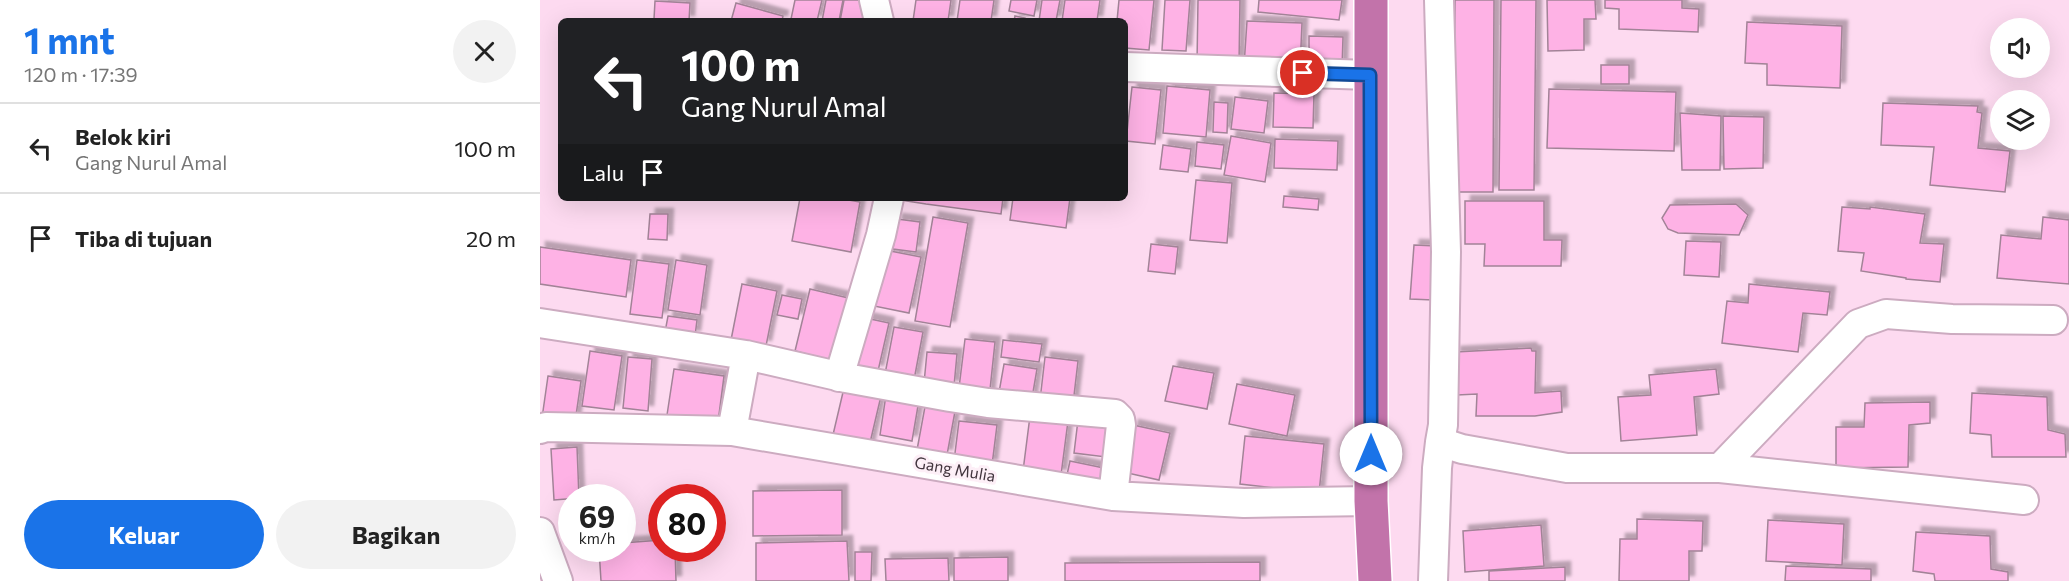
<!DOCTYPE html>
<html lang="id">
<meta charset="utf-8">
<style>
body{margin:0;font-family:Commissioner,sans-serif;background:#f2f2f2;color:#222;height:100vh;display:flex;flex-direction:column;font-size:22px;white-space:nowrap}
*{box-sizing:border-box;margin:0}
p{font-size:20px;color:#767676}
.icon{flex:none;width:33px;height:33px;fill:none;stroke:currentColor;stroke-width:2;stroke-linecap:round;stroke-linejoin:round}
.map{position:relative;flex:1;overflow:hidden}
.drawer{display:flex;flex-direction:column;background:#fff;width:540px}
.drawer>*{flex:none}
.banner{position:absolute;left:18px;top:18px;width:570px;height:183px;border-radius:9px;box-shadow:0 6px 24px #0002;background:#202124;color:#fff;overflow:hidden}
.fabs{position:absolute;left:1450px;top:18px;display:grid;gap:12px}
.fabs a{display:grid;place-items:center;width:60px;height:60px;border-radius:50%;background:#fff;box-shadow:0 6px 24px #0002;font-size:30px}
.speed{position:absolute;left:18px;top:484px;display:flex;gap:12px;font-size:30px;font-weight:700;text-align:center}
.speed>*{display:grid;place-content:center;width:78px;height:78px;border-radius:50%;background:#fff;box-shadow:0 6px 24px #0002;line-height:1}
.speed small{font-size:15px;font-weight:400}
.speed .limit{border:9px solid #d22;background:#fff;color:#111}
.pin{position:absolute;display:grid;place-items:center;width:51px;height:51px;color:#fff;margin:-26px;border:3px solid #fff;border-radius:50%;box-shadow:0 2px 6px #0007}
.me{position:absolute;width:66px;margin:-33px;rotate:0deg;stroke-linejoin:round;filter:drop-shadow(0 0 4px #0008)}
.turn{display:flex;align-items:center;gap:21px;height:126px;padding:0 24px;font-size:27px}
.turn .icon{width:78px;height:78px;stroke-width:2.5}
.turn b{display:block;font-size:42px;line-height:51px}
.then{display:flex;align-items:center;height:57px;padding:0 24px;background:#0003;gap:12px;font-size:22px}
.round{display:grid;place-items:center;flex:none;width:63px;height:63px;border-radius:32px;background:#f2f2f2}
.summary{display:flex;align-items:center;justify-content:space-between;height:102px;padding:0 24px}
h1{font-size:36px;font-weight:700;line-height:45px;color:#1a73e8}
.action{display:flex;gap:12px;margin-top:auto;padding:12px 24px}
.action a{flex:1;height:69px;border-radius:36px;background:#1a73e8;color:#fff;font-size:24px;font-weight:700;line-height:69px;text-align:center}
.action a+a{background:#f2f2f2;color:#222}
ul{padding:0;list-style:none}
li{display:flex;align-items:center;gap:18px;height:90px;padding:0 24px;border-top:2px solid #e0e0e0}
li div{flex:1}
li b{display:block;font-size:22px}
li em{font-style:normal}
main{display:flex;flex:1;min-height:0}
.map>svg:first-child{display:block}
.building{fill:#feb2e5;stroke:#a28397;stroke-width:1.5;filter:url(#shadow)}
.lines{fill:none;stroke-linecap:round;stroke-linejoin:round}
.minor-casing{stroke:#ccabc0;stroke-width:32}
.highway-casing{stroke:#fff;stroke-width:36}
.minor{stroke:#fff;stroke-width:28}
.highway{stroke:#c273aa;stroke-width:33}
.route-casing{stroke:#114b97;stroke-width:15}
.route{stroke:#1a73e8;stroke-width:10}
.labels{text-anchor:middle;stroke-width:6;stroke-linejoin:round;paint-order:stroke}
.street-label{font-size:16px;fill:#41343d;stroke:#fdeff7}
</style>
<main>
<section class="drawer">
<div class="summary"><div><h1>1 mnt</h1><p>120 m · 17:39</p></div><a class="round"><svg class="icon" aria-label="close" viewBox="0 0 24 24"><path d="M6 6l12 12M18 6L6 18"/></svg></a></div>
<ul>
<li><svg class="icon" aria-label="left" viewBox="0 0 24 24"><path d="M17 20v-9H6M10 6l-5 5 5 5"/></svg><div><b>Belok kiri</b><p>Gang Nurul Amal</p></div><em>100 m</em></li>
<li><svg class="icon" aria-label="arrive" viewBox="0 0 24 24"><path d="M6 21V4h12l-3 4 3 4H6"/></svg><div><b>Tiba di tujuan</b></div><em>20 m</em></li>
</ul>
<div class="action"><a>Keluar</a><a>Bagikan</a></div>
</section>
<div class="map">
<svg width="1529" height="581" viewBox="0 0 1529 581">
<defs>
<filter id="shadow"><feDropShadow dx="5.5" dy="-5.5" stdDeviation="1.5" flood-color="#0004"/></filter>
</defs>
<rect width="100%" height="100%" fill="#fddaf0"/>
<path class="building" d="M255,0H282L277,21L251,19Z
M286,0H303L299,21H282Z
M304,0H329L325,21H300Z
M376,0H411L408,21H373Z
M420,0H454L451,21H417Z
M471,0H497L494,16L469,11Z
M502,0H520L516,21H499Z
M525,0H560L557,21H522Z
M579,0H614L609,50L585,48V21H577Z
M625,0H650L646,51L622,50Z
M658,0H700L699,63H657Z
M719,0H802L799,20L718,12Z
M915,0H954L953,192H913Z
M961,0H996L994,190H959Z
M1007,0H1055L1056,19H1044V50L1008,51Z
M1065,0H1142V8L1159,9L1158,32L1079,29V9L1065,8Z
M115,1L150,3L149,21L114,19Z
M196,3L243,16L242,21H191Z
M475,16L485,18L484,21H474Z
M707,21L762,23L760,69L704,66Z
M1207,22L1302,26L1300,88L1227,85V64L1205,63Z
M769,36L803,37L802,68H769Z
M1061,65H1089V84H1061Z
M627,86L670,90L666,137L623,133Z
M592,87L621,90L615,144L586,141Z
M1009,89L1136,92L1134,151L1007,148Z
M734,93L774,94L773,128L733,127Z
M695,97L728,101L724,133L691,129Z
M674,102L688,103L687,133L673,132Z
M1343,103L1438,106L1437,112L1442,113L1438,148L1470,151L1465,192L1390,185L1394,147L1341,145Z
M1140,113L1181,116L1180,170H1142Z
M1183,116L1224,117L1223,168L1184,169Z
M691,136L731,143L725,182L684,175Z
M735,139L798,141L797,170L734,168Z
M657,142L684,145L681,169L655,166Z
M623,145L651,149L648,172L620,169Z
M656,180L692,183L687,243L650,240Z
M744,196L779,199L778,210L743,207Z
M260,198H297L320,202L311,252L252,241Z
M361,198H463L461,214L386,204L361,200Z
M473,198H530L526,228L470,220Z
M925,201H1004V240H1022L1021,266H944L945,244H925Z
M1196,204L1208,215L1199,235L1138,233L1128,229L1122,218L1130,205Z
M1302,207L1330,209V207L1385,214L1380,243L1404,244L1400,282L1366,279V278L1321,271L1324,253L1298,251Z
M110,214H128L127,240L108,239Z
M393,217L428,223L410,327L375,321Z
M1503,217L1529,220V284L1457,278L1461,235L1501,239Z
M357,219L380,222L376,252L353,249Z
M1146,241L1181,242L1179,277L1144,275Z
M611,244L638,247L635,274L608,271Z
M874,245L897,246L893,300L870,299Z
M0,247L91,260L86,297L0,284Z
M340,249L381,257L369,313L329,305Z
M97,260L129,264L122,318L90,314Z
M136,260L167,265L160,315L128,310Z
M202,284L237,291L226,346L191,340Z
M1209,284L1290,292L1287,315L1263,313L1258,352L1182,343L1187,301L1208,303Z
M270,289L317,300L301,363L255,351Z
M242,295L262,299L258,319L237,315Z
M128,316L157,320L155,336L125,332Z
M321,317L349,323L338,371L310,366Z
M354,327L383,332L374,380L345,374Z
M425,339L455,342L449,399L418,396Z
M463,340L502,344L499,362L461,357Z
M991,348L992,351H996L995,393L1021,391L1022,412L995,416H936L937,394L917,395L915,352Z
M50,351L82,356L74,410L42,406Z
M387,352L417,354L414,386L384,383Z
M88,357L112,359L108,411L83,408Z
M505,357L538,361L533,404L500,400Z
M464,364L497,369L491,404L458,398Z
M633,366L674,373L667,409L625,401Z
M134,369L184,376L178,422L127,415Z
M1176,369L1179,394L1154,397L1157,435L1081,441L1078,397L1111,395L1109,375Z
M8,376L41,381L35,422L2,418Z
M697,384L755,395L747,436L689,424Z
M304,388L341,396L329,447L292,439Z
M1432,393L1507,397L1508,430L1525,434L1526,457H1452L1451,435L1430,433Z
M346,395L379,400L372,441L340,435Z
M386,401L416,406L407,455L377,450Z
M1390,402V423L1369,425L1368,467L1296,468V427H1324L1325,403Z
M490,416L528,421L521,475L483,471Z
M538,420L570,425L566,457L534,453Z
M419,421L457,425L452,465L414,461Z
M593,425L630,433L619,480L583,472Z
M705,436L784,444L779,493L700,484Z
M37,447L39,498L14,500L11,449Z
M530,461L564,468L559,491L525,484Z
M302,490V535L213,536V491Z
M1097,519L1163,521L1162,551H1149V581H1079L1080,539H1097Z
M1228,520L1304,524L1302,565L1226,561Z
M1001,525L1004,566L925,572L923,531Z
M1376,532L1450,536L1451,569L1468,572V581H1395L1394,574L1373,571Z
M122,540V549H135L136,581H61L59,549H82V543Z
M307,541L309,581H216V543Z
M144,549H165V552L144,553Z
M315,552H332L331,581H315Z
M468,557V581H414V558Z
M408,558L409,581H346L345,559Z
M720,562V581H525V563Z
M1246,566L1331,569V581H1245Z
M1025,567V581H949V571Z"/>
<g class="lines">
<defs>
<path id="minor" d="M334,0L339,21
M899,0L906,252L903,425L900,442L922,449L1027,468H1180L1318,324L1346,314L1412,319L1513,320
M585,67L830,75
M0,323L206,355L306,378L410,397L448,403L575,414L580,419L581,425L573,496
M299,377L341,235L349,198
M0,429L6,427L192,431L573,496L704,503L831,501
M192,431L206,355
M1180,468L1484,500
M0,532L18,581
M893,581L897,468L900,442"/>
<path id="highway" d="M831,0V501L835,581"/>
</defs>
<use href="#minor" class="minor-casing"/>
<use href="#highway" class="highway-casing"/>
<use href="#minor" class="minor"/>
<use href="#highway" class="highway"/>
</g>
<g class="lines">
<defs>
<path id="route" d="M763,73L830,75L831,454"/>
</defs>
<use href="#route" class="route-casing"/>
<use href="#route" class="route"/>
</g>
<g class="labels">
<g class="street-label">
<text transform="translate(415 469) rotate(10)" y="6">Gang Mulia</text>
</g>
</g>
</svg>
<div class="fabs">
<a><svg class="icon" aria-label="sound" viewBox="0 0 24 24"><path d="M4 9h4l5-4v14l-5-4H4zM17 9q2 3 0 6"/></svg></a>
<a><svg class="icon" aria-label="layers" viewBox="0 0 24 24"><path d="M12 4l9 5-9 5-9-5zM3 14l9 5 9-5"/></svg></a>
</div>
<div class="speed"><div>69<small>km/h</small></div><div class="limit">80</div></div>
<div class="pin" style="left:763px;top:73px;background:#d93025"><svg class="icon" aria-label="arrive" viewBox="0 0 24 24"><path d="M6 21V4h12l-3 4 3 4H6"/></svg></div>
<svg class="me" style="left:831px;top:454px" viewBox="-20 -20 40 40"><circle r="19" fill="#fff"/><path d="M0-13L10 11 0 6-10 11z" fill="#1a73e8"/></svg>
<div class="banner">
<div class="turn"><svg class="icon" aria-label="left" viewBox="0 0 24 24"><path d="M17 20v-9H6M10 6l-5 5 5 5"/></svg><div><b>100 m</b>Gang Nurul Amal</div></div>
<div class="then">Lalu<svg class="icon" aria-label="arrive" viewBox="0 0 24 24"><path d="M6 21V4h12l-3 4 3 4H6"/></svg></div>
</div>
</div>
</main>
